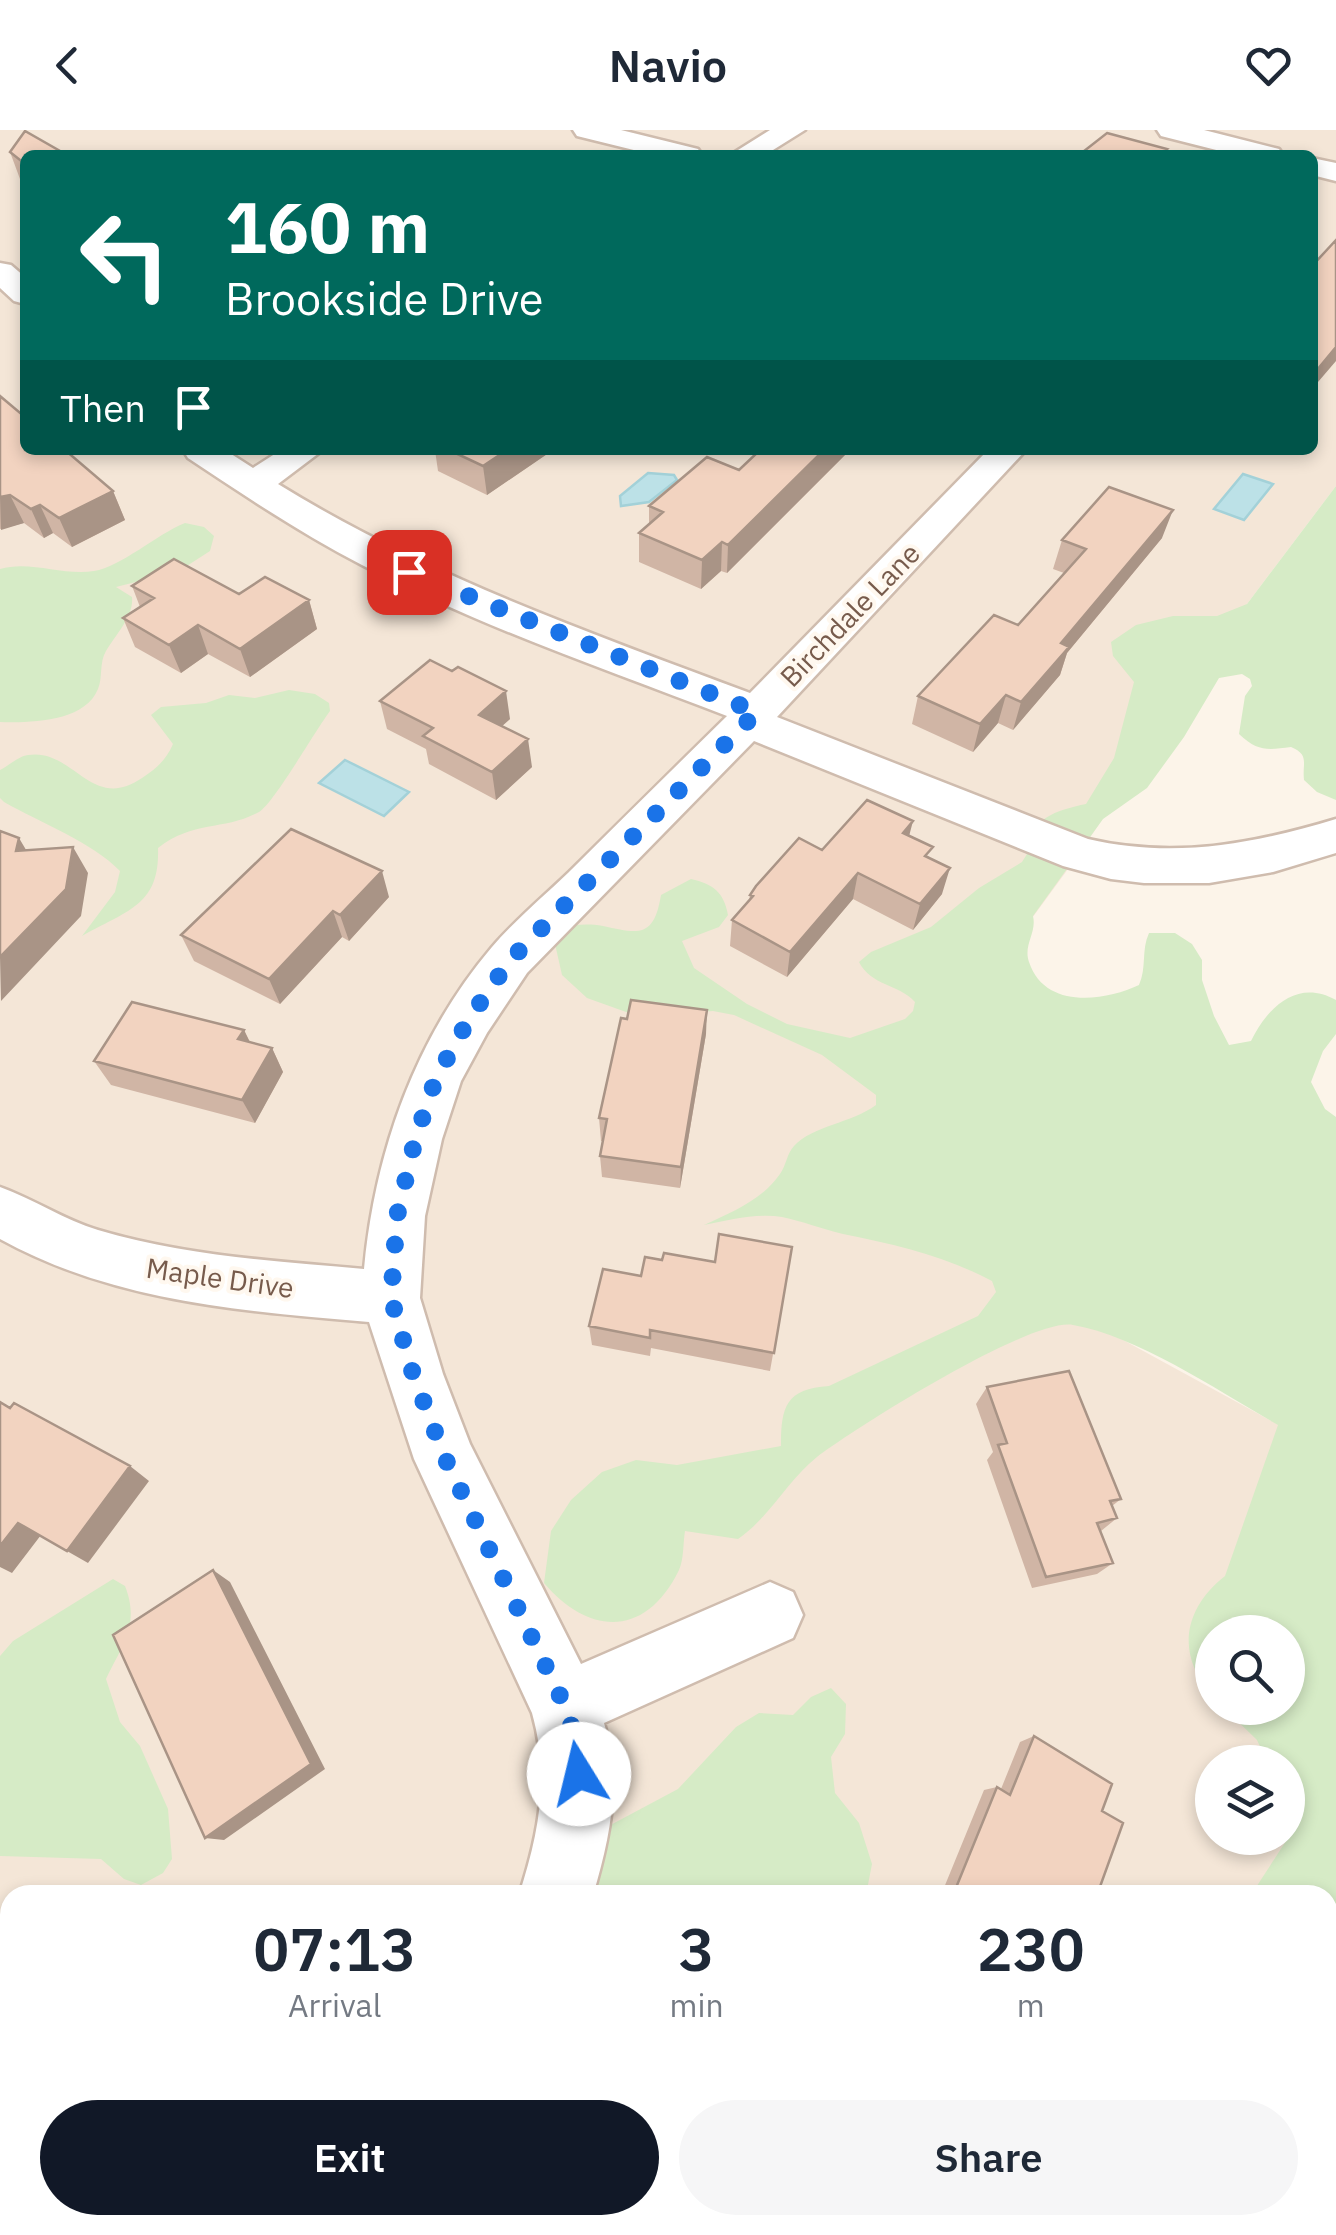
<!DOCTYPE html>
<style>
body{margin:0;font-family:"IBM Plex Sans",sans-serif;background:#f6f6f7;color:#1f2937;height:100vh;display:flex;flex-direction:column;font-size:38px;white-space:nowrap}
*{box-sizing:border-box;margin:0}
p{font-size:32px;color:#747a83}
.icon{flex:none;width:55px;height:55px;fill:none;stroke:currentColor;stroke-width:2;stroke-linecap:round;stroke-linejoin:round}
.map{position:relative;flex:1;overflow:hidden}
.details{position:absolute;left:0px;top:1755px;width:1338px;height:350px;display:flex;flex-direction:column;background:#fff;border-radius:30px 30px 0 0;box-shadow:0 5px 15px #0003}
.details>*{flex:none}
.banner{position:absolute;left:20px;top:20px;width:1298px;height:305px;border-radius:15px;box-shadow:0 5px 15px #0003;background:#00695c;color:#fff;overflow:hidden}
.controls{position:absolute;left:1195px;top:1485px;display:grid;gap:20px}
.controls a{display:grid;place-items:center;width:110px;height:110px;border-radius:50%;background:#fff;box-shadow:0 5px 15px #0003;font-size:50px}
.pin{position:absolute;display:grid;place-items:center;width:85px;height:85px;color:#fff;margin:-42px;border-radius:20px;box-shadow:0 5px 15px #0006}
.me{position:absolute;width:110px;margin:-55px;rotate:351deg;stroke-linejoin:round;filter:drop-shadow(0 0 8px #0008)}
.turn{display:flex;align-items:center;gap:35px;height:210px;padding:0 40px;font-size:45px}
.turn .icon{width:130px;height:130px;stroke-width:2.5}
.turn b{display:block;font-size:70px;line-height:85px}
.then{display:flex;align-items:center;height:95px;padding:0 40px;background:#0003;gap:20px;font-size:38px}
.eta{display:flex;justify-content:space-evenly;align-items:center;height:170px;text-align:center}
.eta b{font-size:60px;font-weight:600;line-height:70px}
.primary-button{display:flex;gap:20px;margin-top:auto;padding:20px 40px}
.primary-button a{flex:1;height:115px;border-radius:60px;background:#111827;color:#fff;font-size:40px;font-weight:600;line-height:115px;text-align:center}
.primary-button a+a{background:#f6f6f7;color:#1f2937}
header{display:flex;justify-content:space-between;align-items:center;height:130px;padding:0 40px;background:#fff;font-size:45px;font-weight:600}
.map>svg:first-child{display:block}
.residential{fill:#f4e6d7;fill-rule:evenodd}
.green{fill:#d6ebc6}
.water{fill:#bce1e7;stroke:#a3d1d8;stroke-width:2.5}
.lines{fill:none;stroke-linecap:round;stroke-linejoin:round}
.minor-casing{stroke:#cfbcae;stroke-width:5}
.minor{fill:#fff;fill-rule:evenodd}
.wall{fill:#d0b5a5}
.shaded-wall{fill:#a99486}
.building{fill:#f2d3c0;stroke:#a99486;stroke-width:2.5}
.route{stroke:#1a73e8;stroke-width:18;stroke-dasharray:0 32.4}
.labels{text-anchor:middle;stroke-width:8;stroke-linejoin:round;paint-order:stroke}
.street-label{font-size:28px;fill:#775b4c;stroke:#fff8ef}
</style>
<header><svg class="icon" aria-label="back" viewBox="0 0 24 24"><path d="M15 5l-7 7 7 7"/></svg>Navio<svg class="icon" aria-label="heart" viewBox="0 0 24 24"><path d="M12 20l-8-8c-3-5 5-10 8-4 3-6 11-1 8 4z"/></svg></header>
<div class="map">
<svg width="1336" height="2105" viewBox="0 0 1336 2105">
<rect width="100%" height="100%" fill="#fcf4e9"/>
<path class="residential" d="M0,0H1336V356L1247,474L1079,724L837,1054L1279,1295L1212,1502V1578H1266L1336,1689L1328,1765H10V2095H1220L1216,2105H0ZM25,25H1312V320H25ZM1212,1632H1288V1708H1212Z"/>
<path class="green" d="M1336,356V670L1317,662L1304,650C1302,633 1310,625 1291,617C1268,620 1258,622 1239,604L1245,566L1252,556L1250,549L1242,544L1219,548L1184,607L1147,658L1103,689L1033,786C1037,803 1023,815 1029,832C1045,880 1105,871 1139,855C1147,837 1141,820 1149,803H1175L1192,814L1202,830V850L1214,886L1229,915L1251,911C1267,878 1297,848 1336,870V904L1323,921L1311,952L1325,979L1336,987V2105H1008L1004,2095H1328V1765H1251L1288,1708L1296,1677L1288,1665V1632H1267L1257,1610L1224,1578H1288V1502H1212V1565C1175,1524 1184,1478 1225,1446L1278,1295C1220,1262 1138,1206 1073,1195C1031,1187 855,1298 817,1327C787,1351 770,1387 738,1409L685,1401C683,1413 684,1429 679,1440C646,1508 589,1506 544,1453L551,1401L571,1370L602,1342L636,1330L677,1335L781,1316C781,1276 786,1259 829,1256L978,1186L996,1162L992,1151C943,1125 896,1115 843,1104C822,1099 802,1091 782,1087C757,1083 729,1090 704,1095C732,1082 762,1070 780,1044C786,1036 787,1023 794,1016C812,996 852,993 876,975V965L822,925L734,885L713,881L640,887L587,868L562,845L555,814L561,796C575,795 589,793 603,796C639,804 654,808 661,765L691,749C713,754 724,762 728,785L719,797L682,811L694,838L747,874L787,894L850,908L905,889L913,881L915,872C899,854 871,856 859,832L871,822L931,797L979,758L1022,732L1027,724L1025,710C1041,685 1058,680 1086,674L1114,628L1134,552L1113,526L1111,512L1136,495L1173,486H1217L1247,474Z
M185,393L204,397L214,406L210,421L179,441L116,457L132,467C134,486 116,504 106,521C99,533 103,547 98,559C85,592 30,593 0,592V439C30,430 63,446 94,441C121,437 157,404 185,393Z
M289,560L315,564L329,573L330,581C315,601 274,673 259,682C225,701 194,690 158,718C160,776 127,780 82,806L115,762L120,741C92,712 41,693 4,672L0,668V640C8,636 19,626 28,625C74,618 91,683 142,648C157,638 166,630 173,614L151,585L161,577L206,573L229,565L255,568Z
M113,1449L125,1456C140,1494 123,1514 106,1549L120,1592L140,1616L168,1679L172,1729L163,1743L141,1755L124,1749L101,1729L0,1726V1526L13,1511Z
M831,1558L846,1574L845,1604L831,1627L835,1663L859,1693L872,1734L866,1765H574L603,1699L678,1659L736,1597L759,1583L793,1585L811,1567Z
M477,2095H597L606,2105H477Z"/>
<path class="water" d="M648,343L674,345L677,350L649,372L621,376L620,366Z
M1243,344L1273,354L1244,390L1214,379Z
M345,630L409,662L384,686L319,653Z"/>
<g class="lines">
<defs>
<path id="minor" d="M573,0H621L698,19L702,25H654L577,6Z
M770,0H805L765,25H730Z
M1157,0H1204L1279,19L1283,25H1236L1161,6Z
M1312,28L1336,33V51L1312,45Z
M0,133L11,135L25,147V174L14,171L0,158Z
M183,320H225L253,338L281,320H323L278,354C427,446 588,502 750,563L988,320H1026L777,587L1088,709C1174,729 1253,714 1336,689V723L1273,742L1209,753H1144L1111,749L1063,736L754,611L527,843L487,903L461,951L442,1009L425,1086L420,1168L443,1244L470,1314L581,1534L770,1452L793,1462L803,1485L793,1508L604,1593C622,1652 610,1708 593,1765H519C539,1703 550,1647 532,1583L414,1329L369,1192C242,1181 114,1172 0,1109V1057C34,1069 64,1090 98,1100C185,1126 275,1131 364,1139C375,1022 415,908 492,817C515,790 543,767 569,742C621,690 674,638 727,586C605,539 479,496 362,435C302,404 245,366 188,328Z
M324,2095H409L405,2105H320Z"/>
</defs>
<use href="#minor" class="minor-casing"/>
<use href="#minor" class="minor"/>
</g>
<path class="wall" d="M10,22L25,25V53L20,49Z
M0,266L113,361L125,390L72,417L53,403L44,408L24,393L0,399Z
M435,320H553L487,365L438,341Z
M760,320H850L727,443L721,441L701,459L639,432V403L649,394V376L739,340Z
M1162,408L1067,523L1060,545L1013,600L998,593L973,622L912,594L918,566L1018,495L1064,443L1053,439L1062,410Z
M132,456L309,470L317,499L250,547L208,524L181,543L135,517L123,488L140,477Z
M380,571L510,589L502,596L532,637L496,670L429,634L426,619L387,599Z
M909,706L930,728L942,764L913,800L853,769L787,847L730,816L732,790L749,771L750,765L822,720Z
M389,767L349,811L342,807L280,874L194,831L181,805Z
M244,900L250,912L272,918L283,942L255,993L111,955L94,931Z
M706,904L680,1058L602,1047L600,1026L603,1011H601L599,988Z
M792,1117L770,1241L651,1218L650,1226L592,1215L589,1196L641,1146L662,1130L715,1132Z
M987,1257L1121,1369L1112,1376L1117,1388L1101,1401L1113,1433L1097,1444L1032,1458L987,1330L993,1322L976,1274Z
M1034,1606L1102,1681L1097,1765H941L984,1660L997,1657L1001,1659L1020,1612Z
M680,2095H841L836,2105H675Z"/>
<path class="shaded-wall" d="M1336,217V231L1312,259V246Z
M507,320H553L487,365L483,336Z
M824,320H850L727,443L728,415Z
M113,361L125,390L72,417L59,388Z
M10,365L24,393L1,400L0,367Z
M40,375L53,403L44,408L31,379Z
M1173,380L1162,408L1067,523L1060,545L1013,600L1021,572L1061,513Z
M722,412L721,441L701,459L702,430Z
M309,470L317,499L250,547L240,519Z
M198,495L208,524L181,543L169,515Z
M506,561L510,589L483,613L479,585Z
M1006,565L998,593L973,622L980,594Z
M528,609L532,637L496,670L492,642Z
M913,691L906,718L903,703Z
M19,708L35,735L16,721Z
M73,717L88,743L81,786L1,871L0,827Z
M950,738L942,764L913,800L920,774Z
M382,741L389,767L349,811L340,785Z
M858,743L853,769L787,847L790,822Z
M333,781L342,807L280,874L269,849Z
M707,880L706,904L680,1058L681,1037Z
M244,900L256,925L238,909Z
M272,918L283,942L255,993L242,970Z
M130,1336L149,1351L88,1433L67,1421Z
M18,1393L41,1405L12,1443L0,1437V1416Z
M213,1440L230,1452L325,1639L224,1710L205,1708Z
M60,2095H77L69,2105H53Z"/>
<path class="building" d="M25,1L67,25H25V34L10,22Z
M1107,3L1167,19L1159,25H1079Z
M1336,110V217L1312,246V136Z
M0,266L25,287V320H65L113,361L59,388L40,375L31,379L10,365L0,367Z
M449,320H507L483,336Z
M760,320H824L728,415L722,412L702,430L639,403L663,382L649,376L707,327L739,340Z
M1109,357L1173,380L1061,513L1069,517L1021,572L1006,565L980,594L918,566L994,485L1018,495L1086,419L1062,410Z
M174,429L239,464L265,447L309,470L240,519L198,495L169,515L123,488L154,468L132,456Z
M430,530L452,541L458,537L506,561L479,585L528,609L492,642L423,606L433,598L380,571Z
M867,670L913,691L903,703L933,717L925,726L950,738L920,774L858,743L790,822L732,790L753,766L750,765L756,756L799,708L822,720Z
M291,699L382,741L340,785L333,781L269,849L181,805Z
M0,701L19,708L16,721L73,717L66,759L0,827Z
M631,870L707,880L681,1037L600,1026L607,989L599,988L621,888L627,889Z
M132,872L244,900L238,909L272,918L242,970L94,931Z
M719,1104L792,1117L774,1223L650,1200V1208L589,1196L603,1139L641,1146L645,1127L662,1130L664,1123L715,1132Z
M1069,1241L1121,1369L1110,1371L1117,1388L1097,1393L1113,1433L1046,1447L998,1315L1007,1313L987,1257Z
M0,1272L10,1278L14,1273L130,1336L67,1421L18,1393L0,1416Z
M213,1440L311,1634L205,1708L113,1505Z
M1034,1606L1112,1654L1102,1681L1123,1693L1097,1765H953L997,1657L1010,1665Z
M10,1909V2095H60L53,2105H0V1922Z
M689,2095H841L836,2105H684Z"/>
<g class="lines">
<path class="route" d="M409,442L757,582L510,830L469,889L436,948L415,1010L397,1086L391,1168L413,1244L445,1328L565,1576L578,1617L579,1644"/>
</g>
<g class="labels">
<g class="street-label">
<text transform="translate(850 485) rotate(-46)" y="10">Birchdale Lane</text>
<text transform="translate(220 1148) rotate(8)" y="10">Maple Drive</text>
</g>
</g>
</svg>
<div class="controls">
<a><svg class="icon" aria-label="search" viewBox="0 0 24 24"><circle cx="10" cy="10" r="6"/><path d="M15 15l6 6"/></svg></a>
<a><svg class="icon" aria-label="layers" viewBox="0 0 24 24"><path d="M12 4l9 5-9 5-9-5zM3 14l9 5 9-5"/></svg></a>
</div>
<div class="pin" style="left:409px;top:442px;background:#d93025"><svg class="icon" aria-label="arrive" viewBox="0 0 24 24"><path d="M6 21V4h12l-3 4 3 4H6"/></svg></div>
<svg class="me" style="left:579px;top:1644px" viewBox="-20 -20 40 40"><circle r="19" fill="#fff"/><path d="M0-13L10 11 0 6-10 11z" fill="#1a73e8"/></svg>
<div class="banner">
<div class="turn"><svg class="icon" aria-label="left" viewBox="0 0 24 24"><path d="M17 20v-9H6M10 6l-5 5 5 5"/></svg><div><b>160 m</b>Brookside Drive</div></div>
<div class="then">Then<svg class="icon" aria-label="arrive" viewBox="0 0 24 24"><path d="M6 21V4h12l-3 4 3 4H6"/></svg></div>
</div>
<section class="details">
<div class="eta">
<div><b>07:13</b><p>Arrival</p></div>
<div><b>3</b><p>min</p></div>
<div><b>230</b><p>m</p></div>
</div>
<div class="primary-button"><a>Exit</a><a>Share</a></div>
</section>
</div>
